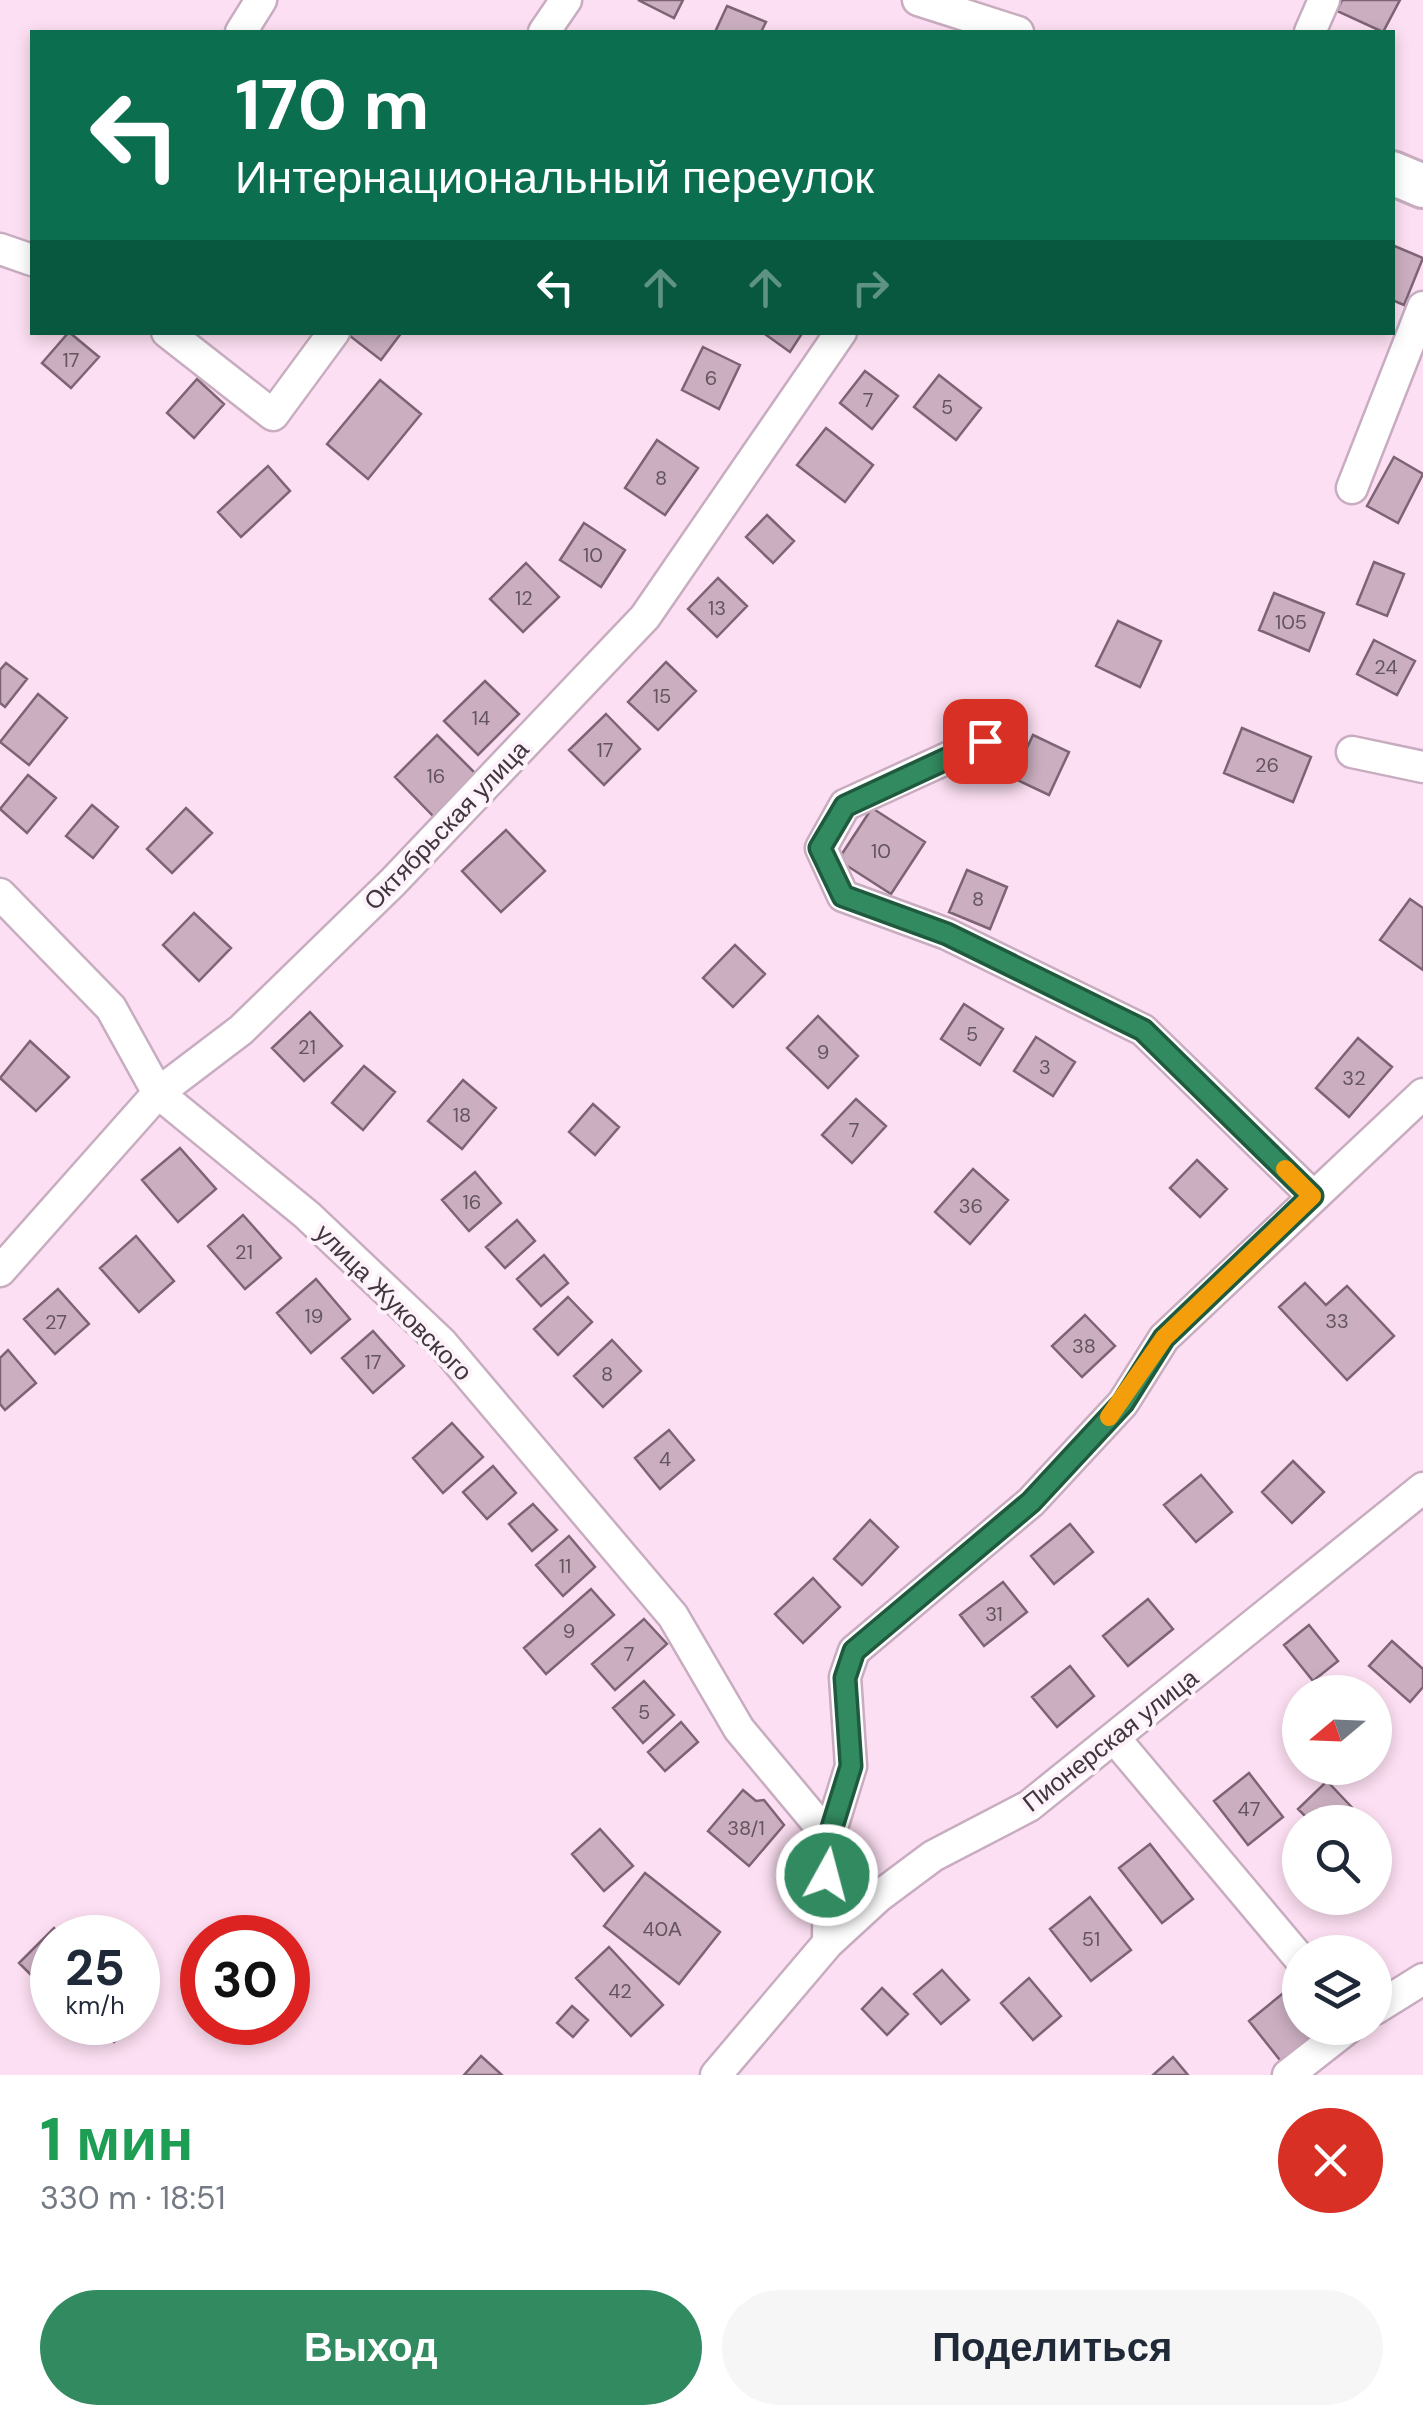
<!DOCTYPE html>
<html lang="ru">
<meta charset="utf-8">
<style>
body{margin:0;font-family:"DM Sans",sans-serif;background:#f6f6f7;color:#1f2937;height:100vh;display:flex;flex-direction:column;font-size:38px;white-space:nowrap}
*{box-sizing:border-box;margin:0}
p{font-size:32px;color:#747a83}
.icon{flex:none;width:55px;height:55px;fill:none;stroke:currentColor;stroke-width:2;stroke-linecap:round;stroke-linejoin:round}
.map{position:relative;height:2075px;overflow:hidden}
.sheet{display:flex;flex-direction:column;background:#fff;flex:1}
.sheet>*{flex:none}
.guide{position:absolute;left:30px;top:30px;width:1365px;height:305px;border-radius:0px;box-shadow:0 5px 15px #0003;background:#0b6e4f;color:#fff;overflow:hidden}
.needle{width:65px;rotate:251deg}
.fabs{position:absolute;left:1282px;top:1675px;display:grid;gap:20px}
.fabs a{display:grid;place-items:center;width:110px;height:110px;border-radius:50%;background:#fff;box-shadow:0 5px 15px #0003;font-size:50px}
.speed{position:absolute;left:30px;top:1915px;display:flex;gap:20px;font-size:50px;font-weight:700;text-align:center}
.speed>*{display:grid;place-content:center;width:130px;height:130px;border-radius:50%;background:#fff;box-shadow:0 5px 15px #0003;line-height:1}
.speed small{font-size:25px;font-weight:400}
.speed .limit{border:15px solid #d22;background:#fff;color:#111}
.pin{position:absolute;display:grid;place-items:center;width:85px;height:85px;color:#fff;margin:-42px;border-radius:20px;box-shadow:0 5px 15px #0006}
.me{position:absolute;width:110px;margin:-55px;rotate:7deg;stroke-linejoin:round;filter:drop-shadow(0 0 8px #0008)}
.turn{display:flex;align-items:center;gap:35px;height:210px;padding:0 40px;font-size:45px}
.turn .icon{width:130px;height:130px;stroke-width:2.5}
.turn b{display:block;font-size:70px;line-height:85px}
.lanes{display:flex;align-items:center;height:95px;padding:0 40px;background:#0003;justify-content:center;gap:50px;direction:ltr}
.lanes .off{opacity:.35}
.round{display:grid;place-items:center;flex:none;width:105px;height:105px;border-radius:52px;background:#f6f6f7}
.summary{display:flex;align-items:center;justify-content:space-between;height:170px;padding:0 40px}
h1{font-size:60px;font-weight:700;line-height:75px;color:#1e9e55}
.primary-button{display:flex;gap:20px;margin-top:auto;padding:20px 40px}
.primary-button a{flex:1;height:115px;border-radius:60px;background:#328b60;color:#fff;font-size:40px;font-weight:700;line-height:115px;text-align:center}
.primary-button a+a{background:#f6f6f7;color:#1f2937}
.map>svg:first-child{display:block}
.building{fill:#cbafc1;stroke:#7d6475;stroke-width:2.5}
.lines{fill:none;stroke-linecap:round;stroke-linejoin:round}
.street-casing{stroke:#c8acbf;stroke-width:35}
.secondary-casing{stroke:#c8acbf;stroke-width:48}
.street{stroke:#fff;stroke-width:30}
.secondary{stroke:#fff;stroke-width:42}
.route-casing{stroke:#205a3e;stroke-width:25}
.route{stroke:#328b60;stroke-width:18}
.slow{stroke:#f59e0b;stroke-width:18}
.labels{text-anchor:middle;stroke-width:8;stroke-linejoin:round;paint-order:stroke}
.number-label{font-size:20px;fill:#64545e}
.street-label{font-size:25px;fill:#41363d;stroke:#fef2fa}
</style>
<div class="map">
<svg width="1423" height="2075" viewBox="0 0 1423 2075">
<rect width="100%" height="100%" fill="#fcdff2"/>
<path class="building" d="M638,0H683L674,18Z
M1342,0H1400L1383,32L1337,11Z
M727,6L766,22L761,32H715Z
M1392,245L1423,258L1404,305L1392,300Z
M69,332L99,357L71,388L42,363Z
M352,332H402L381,360L350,336Z
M762,332H803L790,352Z
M703,347L740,365L719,409L682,390Z
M865,371L898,396L872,429L840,403Z
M939,375L981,408L956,440L914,407Z
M197,379L224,404L194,438L167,413Z
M380,380L421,414L368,479L327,444Z
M826,428L873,465L845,502L797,465Z
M657,440L698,468L665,515L625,488Z
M1394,457L1423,474L1398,523L1367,506Z
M268,466L290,491L241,537L218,512Z
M767,515L794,541L773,563L746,537Z
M584,523L625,550L601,587L560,560Z
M1374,562L1404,574L1387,616L1357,604Z
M526,563L559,597L523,632L490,599Z
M718,578L747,606L717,637L688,609Z
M1274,593L1324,613L1309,651L1259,630Z
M1118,621L1161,641L1140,687L1096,666Z
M1374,640L1415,661L1397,695L1357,674Z
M666,662L696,691L658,730L628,702Z
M6,663L27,679L5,707L0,703V670Z
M485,681L519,714L478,755L444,721Z
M38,694L67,718L29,765L0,742Z
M606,714L640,749L604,785L569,750Z
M1242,728L1311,757L1293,802L1224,773Z
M437,735L477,775L434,817L395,777Z
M1033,735L1069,752L1049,795L1013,778Z
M28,775L56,798L27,833L0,809Z
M92,805L118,827L93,858L66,836Z
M186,808L212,833L172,873L147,849Z
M872,808L925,842L891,894L838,860Z
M506,830L545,871L501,912L462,871Z
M967,870L1007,887L990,929L949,912Z
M1410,899L1423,908V970L1380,940Z
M194,913L231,948L199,981L163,945Z
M735,945L765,974L733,1007L703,978Z
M964,1004L1003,1029L980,1065L941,1039Z
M310,1012L342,1046L304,1081L272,1048Z
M818,1016L858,1056L828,1088L787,1048Z
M1036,1037L1075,1062L1053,1096L1014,1071Z
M1358,1038L1392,1067L1349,1117L1316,1088Z
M30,1041L69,1077L36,1111L0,1078Z
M364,1066L395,1092L363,1130L332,1103Z
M463,1080L496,1108L462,1149L428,1121Z
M856,1099L886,1126L852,1163L822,1135Z
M593,1104L619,1127L595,1155L569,1132Z
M180,1148L216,1189L178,1222L142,1180Z
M1197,1160L1227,1189L1200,1217L1170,1188Z
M973,1169L1008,1200L970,1244L935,1212Z
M475,1172L501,1203L469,1231L442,1200Z
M243,1215L281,1258L245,1289L208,1246Z
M517,1220L535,1241L505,1268L486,1247Z
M136,1236L174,1281L139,1312L100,1268Z
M544,1255L568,1283L541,1306L517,1279Z
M316,1279L350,1319L311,1353L277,1313Z
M1305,1283L1326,1305L1347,1286L1394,1336L1347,1380L1279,1307Z
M58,1289L89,1324L55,1354L24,1319Z
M568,1297L592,1322L558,1355L534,1329Z
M1085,1315L1115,1346L1082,1377L1052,1346Z
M373,1331L404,1366L373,1393L342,1358Z
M612,1340L641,1371L603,1407L574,1376Z
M8,1350L36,1383L5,1410L0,1404V1358Z
M452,1423L483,1457L443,1493L413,1458Z
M669,1430L694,1460L660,1489L635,1458Z
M1293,1461L1324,1492L1292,1523L1262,1492Z
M493,1466L516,1493L487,1519L463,1492Z
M1201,1475L1232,1512L1196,1542L1164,1505Z
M533,1504L557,1530L532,1551L509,1524Z
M870,1520L898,1547L862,1585L834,1559Z
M1070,1524L1093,1552L1054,1584L1031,1556Z
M569,1536L595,1567L563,1596L536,1565Z
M813,1578L840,1607L803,1643L775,1614Z
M1003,1582L1027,1612L984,1646L960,1615Z
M591,1589L614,1615L546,1674L524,1648Z
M1148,1599L1173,1629L1128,1666L1103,1636Z
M644,1619L667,1644L615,1690L592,1664Z
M1309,1625L1338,1661L1313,1681L1284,1645Z
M1392,1641L1423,1669V1687L1410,1702L1369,1666Z
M1070,1666L1094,1696L1057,1727L1032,1697Z
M644,1681L674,1715L643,1743L613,1708Z
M681,1722L698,1742L665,1771L648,1752Z
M1249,1773L1283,1817L1248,1845L1214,1801Z
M1327,1781L1362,1818L1357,1822H1311L1298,1809Z
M743,1790L756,1801L764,1800L784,1825L749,1866L708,1831Z
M600,1829L633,1866L604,1891L572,1854Z
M1150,1844L1193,1899L1162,1923L1119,1868Z
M645,1873L720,1932L679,1984L604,1926Z
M1090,1897L1131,1950L1091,1981L1050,1929Z
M54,1928L63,1938H52V1980L44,1988L19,1963Z
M609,1947L663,2005L631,2036L576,1978Z
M942,1970L969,2000L941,2024L914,1994Z
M1029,1978L1061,2016L1033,2040L1001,2003Z
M1292,1986L1300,1996V2028L1326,2030L1283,2064L1249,2021Z
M882,1988L908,2014L887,2035L862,2009Z
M572,2006L588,2020L573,2037L557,2023Z
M91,2022H131L114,2042Z
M481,2056L502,2075H464Z
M1173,2057L1188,2075H1153Z"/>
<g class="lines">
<defs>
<path id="street" d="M918,0L1018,32
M241,32L261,0
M544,32L566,0
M1310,32L1324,0
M0,249L32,260
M167,332L273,415L334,332
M1352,488L1423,307
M985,741L845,805L821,848L843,896L947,934L1143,1030L1312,1195
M1352,752L1423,767
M0,894L111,1008L158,1093L307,1215L442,1343L673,1616L739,1729L829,1837
M0,1271L158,1093L241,1030L393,882L645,617L841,332
M1116,1740L1300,1959
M828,1943L829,1837L851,1766L845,1677L854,1651L1031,1502L1123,1403L1164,1338L1423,1094
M1375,2009L1423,1979
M716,2075L828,1943L878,1897L933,1856L1029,1806L1423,1488
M1288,2075L1348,2028"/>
<path id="secondary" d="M1392,173L1423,186"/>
</defs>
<use href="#street" class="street-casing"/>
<use href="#secondary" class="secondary-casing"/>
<use href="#street" class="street"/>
<use href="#secondary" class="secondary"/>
</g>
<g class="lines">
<defs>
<path id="route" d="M827,1875L829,1837L851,1766L845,1678L854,1651L1031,1502L1123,1403L1164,1338L1312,1196L1143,1030L947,934L843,896L820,848L845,806L985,741"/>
</defs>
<use href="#route" class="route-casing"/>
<use href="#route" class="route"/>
<path class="slow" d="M1109,1417L1164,1338L1312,1196L1285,1169"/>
</g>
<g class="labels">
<g class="number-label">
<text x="71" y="367">17</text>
<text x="711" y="385">6</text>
<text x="868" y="407">7</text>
<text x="947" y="414">5</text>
<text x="661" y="485">8</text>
<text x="593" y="562">10</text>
<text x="524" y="605">12</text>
<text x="717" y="615">13</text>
<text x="1291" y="629">105</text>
<text x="1386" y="674">24</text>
<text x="662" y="703">15</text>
<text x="481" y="725">14</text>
<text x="605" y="757">17</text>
<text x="1267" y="772">26</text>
<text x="436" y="783">16</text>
<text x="881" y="858">10</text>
<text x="978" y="906">8</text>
<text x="972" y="1041">5</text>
<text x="307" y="1054">21</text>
<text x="823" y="1059">9</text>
<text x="1045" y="1074">3</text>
<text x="1354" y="1085">32</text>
<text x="462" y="1122">18</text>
<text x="854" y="1137">7</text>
<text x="472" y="1209">16</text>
<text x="971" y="1213">36</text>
<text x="244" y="1259">21</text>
<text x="314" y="1323">19</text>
<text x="1337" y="1328">33</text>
<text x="56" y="1329">27</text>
<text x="1084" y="1353">38</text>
<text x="373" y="1369">17</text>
<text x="607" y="1381">8</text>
<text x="665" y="1466">4</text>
<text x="565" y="1573">11</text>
<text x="994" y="1621">31</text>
<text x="569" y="1638">9</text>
<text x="629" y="1661">7</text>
<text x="644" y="1719">5</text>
<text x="1249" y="1816">47</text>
<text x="746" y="1835">38/1</text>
<text x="662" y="1936">40А</text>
<text x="1091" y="1946">51</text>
<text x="620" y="1998">42</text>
</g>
<g class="street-label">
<text transform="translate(446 825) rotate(-46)" y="9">Октябрьская улица</text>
<text transform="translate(394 1302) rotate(45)" y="9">улица Жуковского</text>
<text transform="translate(1110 1740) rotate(-38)" y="9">Пионерская улица</text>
</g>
</g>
</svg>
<div class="fabs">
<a><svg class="needle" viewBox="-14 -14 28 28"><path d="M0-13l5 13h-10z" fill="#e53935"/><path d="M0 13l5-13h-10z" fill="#747a83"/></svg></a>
<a><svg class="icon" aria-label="search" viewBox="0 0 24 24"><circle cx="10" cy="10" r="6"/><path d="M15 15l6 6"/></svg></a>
<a><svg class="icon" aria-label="layers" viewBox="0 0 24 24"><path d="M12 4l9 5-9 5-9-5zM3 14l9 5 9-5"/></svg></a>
</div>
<div class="speed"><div>25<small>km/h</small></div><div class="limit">30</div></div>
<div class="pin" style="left:985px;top:741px;background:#d93025"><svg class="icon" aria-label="arrive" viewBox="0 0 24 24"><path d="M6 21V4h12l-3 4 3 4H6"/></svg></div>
<svg class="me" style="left:827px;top:1875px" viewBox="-20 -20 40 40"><circle r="17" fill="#328b60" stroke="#fff" stroke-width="3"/><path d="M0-11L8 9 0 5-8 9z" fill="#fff"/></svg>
<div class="guide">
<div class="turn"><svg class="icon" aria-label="left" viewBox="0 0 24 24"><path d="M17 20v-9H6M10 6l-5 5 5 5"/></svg><div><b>170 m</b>Интернациональный переулок</div></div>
<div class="lanes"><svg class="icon" aria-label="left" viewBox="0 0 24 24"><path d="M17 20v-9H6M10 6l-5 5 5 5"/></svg><svg class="icon off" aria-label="ahead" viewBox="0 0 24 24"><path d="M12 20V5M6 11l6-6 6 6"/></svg><svg class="icon off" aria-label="ahead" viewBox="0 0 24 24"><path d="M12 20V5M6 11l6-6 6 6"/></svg><svg class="icon off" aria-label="right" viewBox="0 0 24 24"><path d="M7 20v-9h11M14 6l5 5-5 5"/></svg></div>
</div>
</div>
<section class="sheet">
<div class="summary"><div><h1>1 мин</h1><p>330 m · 18:51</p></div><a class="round" style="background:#d93025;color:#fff"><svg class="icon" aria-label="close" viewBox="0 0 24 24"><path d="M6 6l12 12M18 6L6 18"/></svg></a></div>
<div class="primary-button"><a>Выход</a><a>Поделиться</a></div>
</section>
